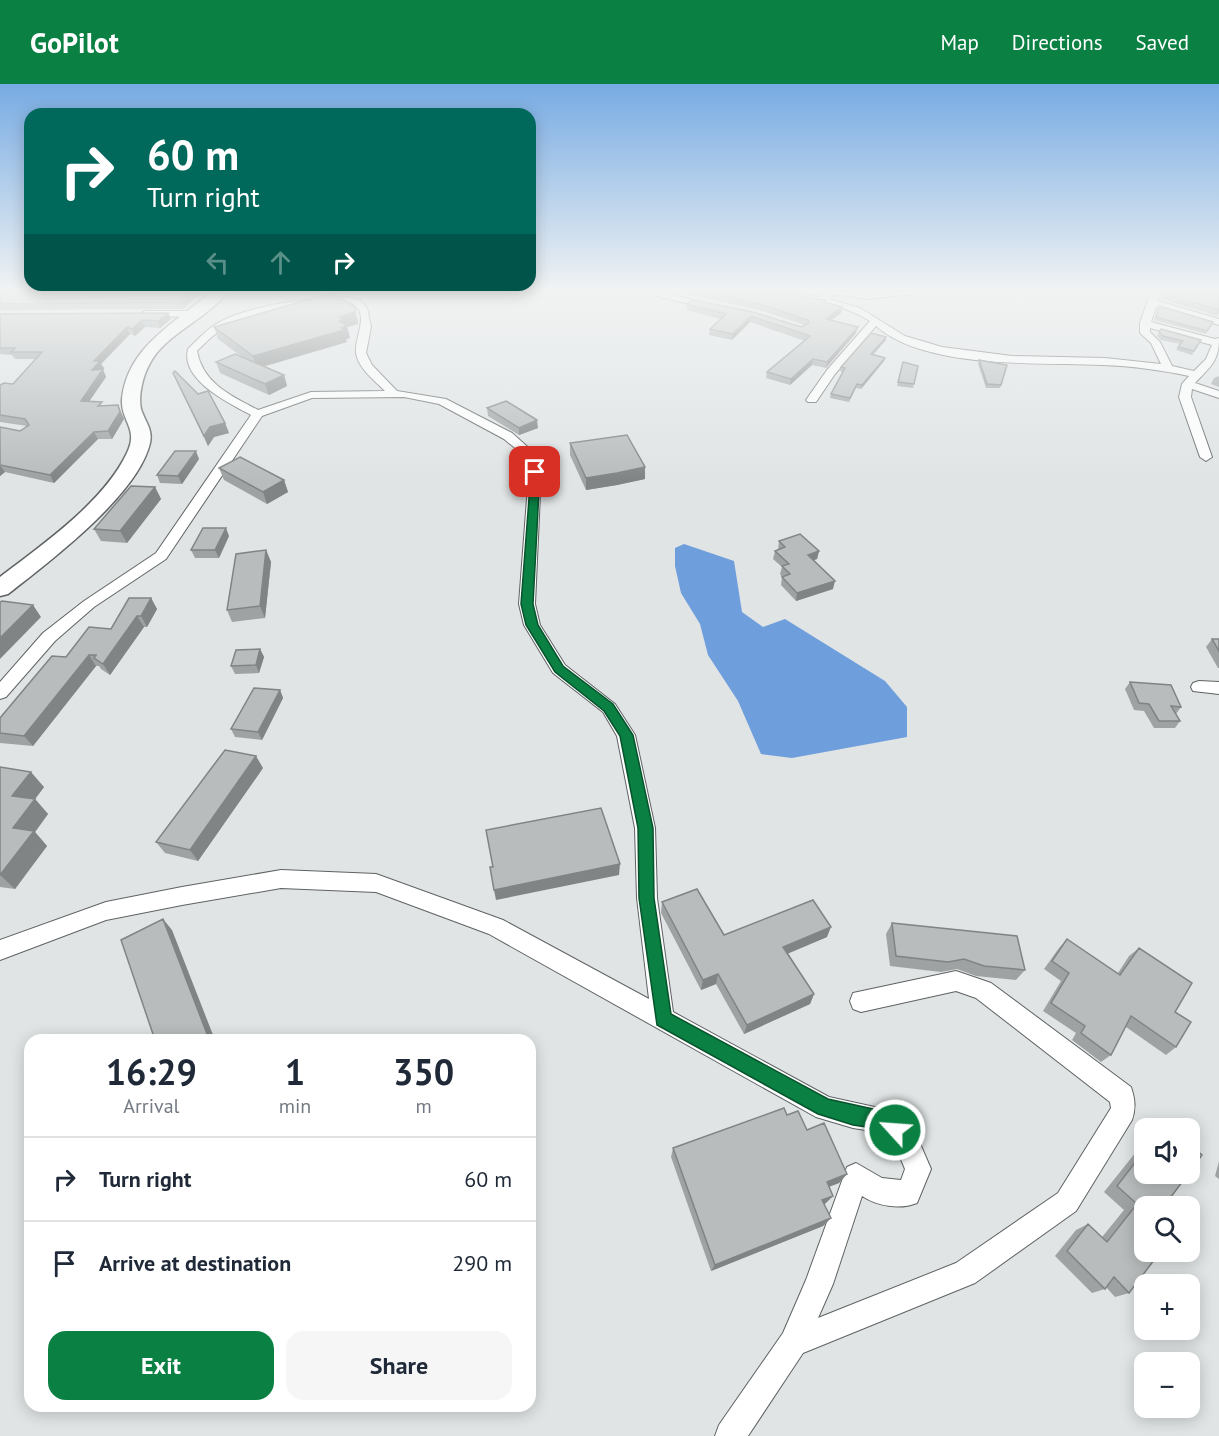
<!DOCTYPE html>
<meta charset="utf-8">
<style>
body{margin:0;font-family:"PT Sans",sans-serif;background:#f6f6f7;color:#1f2937;height:100vh;display:flex;flex-direction:column;font-size:22px;white-space:nowrap}
*{box-sizing:border-box;margin:0}
p{font-size:20px;color:#747a83}
.icon{flex:none;width:33px;height:33px;fill:none;stroke:currentColor;stroke-width:2;stroke-linecap:round;stroke-linejoin:round}
.map{position:relative;flex:1;overflow:hidden}
.sheet{position:absolute;left:24px;top:950px;width:512px;height:378px;display:flex;flex-direction:column;background:#fff;border-radius:18px;box-shadow:0 3px 15px #0003}
.sheet>*{flex:none}
.hud{position:absolute;left:24px;top:24px;width:512px;height:183px;border-radius:18px;box-shadow:0 3px 15px #0003;background:#00695c;color:#fff;overflow:hidden}
.controls{position:absolute;left:1134px;top:1034px;display:grid;gap:12px}
.controls a{display:grid;place-items:center;width:66px;height:66px;border-radius:12px;background:#fff;box-shadow:0 3px 15px #0003;font-size:30px}
.pin{position:absolute;display:grid;place-items:center;width:51px;height:51px;color:#fff;margin:-26px;border-radius:12px;box-shadow:0 3px 9px #0006}
.me{position:absolute;width:66px;margin:-33px;rotate:296deg;stroke-linejoin:round;filter:drop-shadow(0 0 4px #0008)}
.turn{display:flex;align-items:center;gap:21px;height:126px;padding:0 24px;font-size:27px}
.turn .icon{width:78px;height:78px;stroke-width:2.5}
.turn b{display:block;font-size:42px;line-height:51px}
.lanes{display:flex;align-items:center;height:57px;padding:0 24px;background:#0003;justify-content:center;gap:30px;direction:ltr}
.lanes .off{opacity:.35}
.eta{display:flex;justify-content:space-evenly;align-items:center;height:102px;text-align:center}
.eta b{font-size:36px;font-weight:700;line-height:42px}
.cta{display:flex;gap:12px;margin-top:auto;padding:12px 24px}
.cta a{flex:1;height:69px;border-radius:18px;background:#0b8043;color:#fff;font-size:24px;font-weight:700;line-height:69px;text-align:center}
.cta a+a{background:#f6f6f7;color:#1f2937}
ul{padding:0;list-style:none}
li{display:flex;align-items:center;gap:18px;height:84px;padding:0 24px;border-top:2px solid #e0e1e3}
li div{flex:1}
li b{display:block;font-size:22px}
li em{font-style:normal}
header{display:flex;align-items:center;gap:36px;box-sizing:border-box;height:84px;padding:0 30px;background:#0b8043;color:#fff}
header strong{font-size:28px}
nav{display:flex;gap:33px;margin-inline-start:auto;font-size:21px}
.map>svg:first-child{display:block}
.water{fill:#6e9edb}
.lines{fill:none;stroke-linecap:round;stroke-linejoin:round}
.minor-casing{stroke:#5f6263;stroke-width:2}
.primary-casing{stroke:#5f6263;stroke-width:3}
.minor{fill:#fff;fill-rule:evenodd}
.primary{fill:#fff;fill-rule:evenodd}
.wall{fill:#9ea2a2}
.shaded-wall{fill:#818484}
.building{fill:#b8bcbc;stroke:#818484;stroke-width:1.5}
.route{fill:#0b8043;stroke:#07532c;stroke-width:1.5}
</style>
<header>
<strong>GoPilot</strong>
<nav><a>Map</a><a>Directions</a><a>Saved</a></nav>
</header>
<div class="map">
<svg width="1219" height="1352" viewBox="0 0 1219 1352">
<rect width="100%" height="100%" fill="#e0e4e5"/>
<path class="water" d="M684,460L734,477L742,528L763,543L785,535L885,597L907,623V653L792,674L761,670L738,617L708,571L700,540L681,509L675,482V464Z"/>
<g class="lines">
<defs>
<path id="minor" d="M656,207H666L665,209L720,223L715,226L656,212Z
M758,207H780L821,213L825,207L867,209L917,207L912,210L867,215L836,210L829,215L860,224L905,252L942,263L1012,272L1105,274L1161,280L1151,259L1140,249V239L1151,207H1161L1158,217L1219,235V241L1156,223L1151,238L1215,255L1219,254C1219,278 1210,283 1195,299L1219,307V314L1192,305L1191,313L1212,373L1206,377L1200,373L1179,313L1182,300L1189,292C1161,286 1132,282 1103,281C1040,278 926,286 876,242L835,290L816,318H808L806,316L827,286L870,237C839,217 798,215 763,210ZM1150,244L1212,261L1206,275L1194,287L1172,282L1160,258L1150,248Z
M348,213L360,216L367,224L371,243L366,269L372,281L397,307L446,315L512,349L531,366L541,388L535,520L540,541L565,581L615,620L635,651L655,744L657,814L673,928L829,1013L893,1027L915,1048L931,1085L917,1119C900,1126 877,1122 862,1112L833,1200L818,1234L956,1179L1058,1109L1111,1024L1110,1018L976,914L956,907L861,928L853,925L850,917L853,909L956,887L991,899L1131,1003C1135,1015 1136,1024 1132,1036L1076,1127L975,1199L803,1269L748,1352H715L719,1341L783,1249L806,1196L847,1083L856,1079L882,1094L901,1096L905,1085L897,1066L878,1048L853,1044L816,1033L489,850L376,808L281,804L182,821L106,836L0,876V856L106,818L182,803L281,786L376,790L503,836L649,915L637,814L635,744L617,652L603,628L553,589L524,541L519,520L529,388L520,368L504,355L439,320L404,313L312,314L262,332L166,475L94,523L55,557L6,613L0,615V598L43,549L84,517L156,469L251,331C229,319 180,296 188,265C198,255 208,244 220,238C250,221 314,213 348,213ZM348,218C373,226 354,252 356,269C358,284 375,297 385,307L311,308L258,326C232,312 203,300 197,267C207,257 217,247 229,241C261,225 312,218 348,218Z
M146,227H195L200,230L195,233L143,232V228Z
M1199,597L1219,598V610L1193,607L1191,603L1193,599Z"/>
<path id="primary" d="M212,207H228C207,236 165,249 149,281C143,292 138,312 141,325C145,338 153,345 150,359C138,411 49,478 8,510L0,512V493C42,461 104,418 127,369C139,344 121,338 122,316C127,262 176,239 212,207Z"/>
</defs>
<use href="#minor" class="minor-casing"/>
<use href="#primary" class="primary-casing"/>
<use href="#minor" class="minor"/>
<use href="#primary" class="primary"/>
</g>
<path class="wall" d="M0,207H203L183,225L0,226Z
M675,207H768L826,216L825,218L842,223L841,229L831,236L856,249L826,284L812,281L790,301L766,294L767,288L805,257L750,238L732,256L709,251L710,245L721,235L687,226V220L693,216L801,243L805,241L759,226Z
M1163,207H1219V229L1217,232L1161,215L1164,209Z
M1159,222L1213,238L1206,250L1154,236Z
M168,229L171,235L160,244L145,243L135,252L130,250L101,280L104,284L102,285L106,293L89,317L104,322L118,321L124,335L112,355H98L54,399L5,388L0,392V343L20,347L27,342L0,338V301L13,300L36,275H15L12,271L0,270V230Z
M358,235V240L347,243L350,254L346,255L347,258L263,283L284,291L287,302L269,311L220,289L216,278L245,275L218,255L214,243Z
M1161,245L1201,256L1192,271L1176,266L1180,260L1161,256L1157,252Z
M886,253V256L873,270L885,274L884,277L861,305L856,304L849,318L830,314L831,310L843,288L840,287L841,283Z
M979,276L1001,301L1000,304H986L978,280Z
M903,278L918,282L913,304L897,302Z
M173,289L225,339L229,349L214,353L208,362Z
M1219,292V303L1211,300L1214,294Z
M487,324L538,344L519,351L488,332Z
M570,359L645,395L617,401L586,406L570,371Z
M199,375L182,400L160,399L157,391Z
M219,384L284,396L288,408L267,420L224,396Z
M155,403L161,415L127,459L101,457L94,445Z
M229,452L219,474H195L191,466Z
M779,457L819,467L817,475L814,476L833,505L796,517L781,501L782,493L780,490L782,483L773,475L775,467L778,466Z
M266,466L271,478L265,534L232,538L227,526Z
M151,514L157,525L147,543H144L110,591L101,585L99,582H96L33,662L0,659V634L66,573L111,545Z
M1212,555H1219V584H1218L1206,563Z
M260,565L264,573L259,589L235,590L231,582Z
M1130,598L1181,623L1176,630L1180,637L1175,644H1154L1144,627L1134,626L1125,605Z
M280,606L283,614L262,656L235,653L231,645Z
M0,683L44,703L35,715L48,730L35,748L47,762L15,805L0,803Z
M263,684L198,777L165,769L156,758Z
M662,818L724,851L827,853L788,869L814,910L810,920L744,950L716,900L701,906L661,829Z
M892,839L1025,886L1016,896L976,892L957,885L941,888L890,882L886,850Z
M1067,855L1118,889L1129,872L1139,864L1175,928L1176,963L1166,971L1126,943L1111,971L1101,978L1072,956L1076,949L1043,927L1061,897L1044,885L1059,864Z
M787,1031L807,1046L847,1090L839,1099L829,1103L833,1112L824,1120L831,1134L823,1142L711,1187L671,1073L673,1064Z
M1144,1058V1122L1129,1209L1115,1213L1106,1203L1105,1205L1092,1209L1055,1172L1076,1146L1088,1140L1102,1153L1124,1126L1104,1108Z
M1219,1077V1095L1215,1092Z"/>
<path class="shaded-wall" d="M194,207H203L183,225L181,218Z
M355,223L358,240L347,243L350,254L346,255L347,258L257,284L253,272L339,233Z
M842,223L841,229L825,241L826,235Z
M168,229L171,235L160,244L158,237Z
M751,232L750,238L732,256L733,250Z
M142,236L145,243L135,252L132,245Z
M127,243L130,250L101,280L104,284L95,293L92,286L94,277Z
M858,243L856,249L826,284L827,278Z
M886,253V256L870,274L871,270Z
M885,274L884,277L861,305L862,301Z
M813,275L812,281L790,301L791,295Z
M103,285L106,293L84,325L81,317Z
M284,291L287,302L269,311L265,300Z
M118,321L124,335L112,355L108,347Z
M537,336L538,344L519,351V344Z
M225,339L229,349L214,353L208,362L204,352L210,343Z
M94,348L98,355L54,399L50,391Z
M196,367L199,375L182,400L178,392Z
M0,381L5,388L0,392Z
M645,383V395L617,401L586,406V394Z
M284,396L288,408L267,420L263,408Z
M155,403L161,415L127,459L120,447Z
M226,444L229,452L219,474L215,466Z
M266,466L271,478L265,534L260,522Z
M819,467L817,475L806,479L808,471Z
M835,497L833,505L796,517L797,509Z
M151,514L157,525L147,543L141,532Z
M33,521L41,533L0,575V554Z
M137,532L144,543L110,591L103,580Z
M260,565L264,573L259,589L256,581Z
M89,571L96,582L33,662L24,652Z
M280,606L283,614L262,656L258,648Z
M256,672L263,684L198,777L190,766Z
M31,688L44,703L35,715L48,730L35,748L47,762L15,805L0,791L13,744L12,712Z
M620,780L619,791L496,816L494,806Z
M163,835L172,846L215,956H198Z
M831,843L827,853L780,873L783,863Z
M718,890L716,900L701,906L703,896Z
M814,910L810,920L744,950L747,941Z
M847,1090L839,1099L820,1106L827,1098Z
M833,1112L825,1120L815,1124L822,1116Z
M831,1134L823,1142L711,1187L715,1181Z"/>
<path class="building" d="M0,207H194L181,218L0,220Z
M702,207H768L826,216L824,218L842,223L826,235L858,243L827,278L813,275L791,295L767,288L810,252L751,232L733,250L710,245L726,230L687,220L693,216L753,228L801,243L809,239L808,236L759,220Z
M1165,207H1219V226L1164,210Z
M331,209L355,223V228L339,233L344,235L339,237L347,242L341,244L344,246L253,272L214,243Z
M1159,222L1213,238L1207,247L1156,233Z
M168,229L158,237L142,236L132,245L127,243L94,277H100L92,286L103,285L81,317L102,318L98,322L118,321L120,328L108,347L94,348L50,391L0,381V343L20,347L29,341L25,335L0,331V301L4,299L13,300L42,268H11L15,264H0V230Z
M1161,245L1201,256L1194,267L1178,263L1183,257L1163,252L1159,248Z
M871,249L886,253L871,270L885,274L862,301L857,300L850,314L831,310L845,284L841,283Z
M235,270L284,291L265,300L216,278Z
M979,276L1007,281L1001,301L987,300Z
M903,278L918,282L914,300L898,298Z
M175,287L198,310L208,307L225,339L210,343L204,352L173,289Z
M506,317L537,336L519,344L487,324Z
M627,351L645,383L617,389L586,394L570,359Z
M175,367H196L178,392L157,391Z
M240,373L284,396L263,408L219,384Z
M131,402L155,403L120,447L94,445Z
M203,444H226L215,466H191Z
M800,450L819,467L808,471L835,497L797,509L782,493L790,490L782,482L789,480L775,467L785,463L779,457Z
M266,466L260,522L227,526L236,470Z
M129,514H151L141,532H137L103,580L94,574L96,571H89L24,652L0,649V634L52,572L66,573L89,543L111,545Z
M2,517L33,521L0,554V518Z
M1212,555H1219V567Z
M260,565L256,581L231,582L236,566Z
M1130,598L1171,601L1181,623L1171,622L1180,637H1159L1149,620L1139,619Z
M254,604L280,606L258,648L231,645Z
M225,666L256,672L190,766L156,758Z
M0,683L31,688L12,712L35,715L13,744L34,747L0,791Z
M601,724L620,780L494,806L490,783H493L486,746Z
M697,805L724,851L813,816L831,843L783,863L814,910L747,941L718,890L703,896L662,818Z
M163,835L207,950L198,956H155L121,856Z
M892,839L1017,852L1025,886L984,882L964,875L948,878L896,872Z
M1067,855L1120,891L1139,864L1192,899L1175,928L1191,938L1176,963L1131,932L1111,971L1081,949L1085,942L1051,919L1069,889L1052,877Z
M784,1024L787,1031L798,1027L807,1046L824,1039L847,1090L827,1098L833,1112L822,1116L831,1134L715,1181L673,1064Z
M1165,1040L1170,1044H1162Z
M1190,1061L1202,1071L1190,1088Z
M1144,1067V1089H1189L1164,1122H1144V1167H1161L1129,1209L1114,1193L1105,1205L1067,1167L1088,1140L1107,1158L1137,1120L1117,1102Z"/>
<linearGradient id="sky" x2="0" y2="1"><stop stop-color="#77abe3"/><stop offset="0.52" stop-color="#f1f3f3"/><stop offset="1" stop-color="#f1f3f3" stop-opacity="0"/></linearGradient>
<rect width="1219" height="396" fill="url(#sky)"/>
<path class="route" d="M535,385L540,388L533,520L538,541L563,582L613,620L633,651L653,744L654,814L671,930L828,1015L891,1029L902,1040L905,1046L902,1053L895,1056L880,1045L853,1041L818,1030L657,941L639,814L638,744L620,652L604,627L555,588L526,541L521,520L531,388Z"/>
</svg>
<div class="controls">
<a><svg class="icon" aria-label="sound" viewBox="0 0 24 24"><path d="M4 9h4l5-4v14l-5-4H4zM17 9q2 3 0 6"/></svg></a>
<a><svg class="icon" aria-label="search" viewBox="0 0 24 24"><circle cx="10" cy="10" r="6"/><path d="M15 15l6 6"/></svg></a>
<a>+</a>
<a>−</a>
</div>
<div class="pin" style="left:535px;top:388px;background:#d93025"><svg class="icon" aria-label="arrive" viewBox="0 0 24 24"><path d="M6 21V4h12l-3 4 3 4H6"/></svg></div>
<svg class="me" style="left:895px;top:1046px" viewBox="-20 -20 40 40"><circle r="17" fill="#0b8043" stroke="#fff" stroke-width="3"/><path d="M0-11L8 9 0 5-8 9z" fill="#fff"/></svg>
<div class="hud">
<div class="turn"><svg class="icon" aria-label="right" viewBox="0 0 24 24"><path d="M7 20v-9h11M14 6l5 5-5 5"/></svg><div><b>60 m</b>Turn right</div></div>
<div class="lanes"><svg class="icon off" aria-label="left" viewBox="0 0 24 24"><path d="M17 20v-9H6M10 6l-5 5 5 5"/></svg><svg class="icon off" aria-label="ahead" viewBox="0 0 24 24"><path d="M12 20V5M6 11l6-6 6 6"/></svg><svg class="icon" aria-label="right" viewBox="0 0 24 24"><path d="M7 20v-9h11M14 6l5 5-5 5"/></svg></div>
</div>
<section class="sheet">
<div class="eta">
<div><b>16:29</b><p>Arrival</p></div>
<div><b>1</b><p>min</p></div>
<div><b>350</b><p>m</p></div>
</div>
<ul>
<li><svg class="icon" aria-label="right" viewBox="0 0 24 24"><path d="M7 20v-9h11M14 6l5 5-5 5"/></svg><div><b>Turn right</b></div><em>60 m</em></li>
<li><svg class="icon" aria-label="arrive" viewBox="0 0 24 24"><path d="M6 21V4h12l-3 4 3 4H6"/></svg><div><b>Arrive at destination</b></div><em>290 m</em></li>
</ul>
<div class="cta"><a>Exit</a><a>Share</a></div>
</section>
</div>
